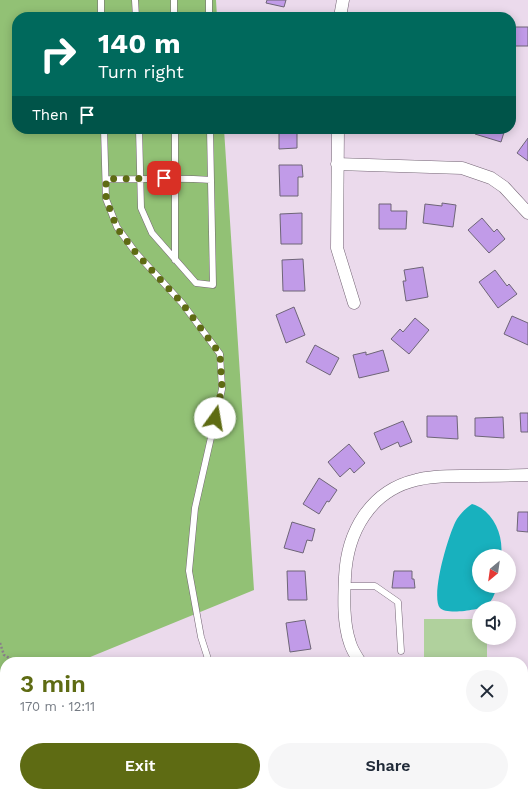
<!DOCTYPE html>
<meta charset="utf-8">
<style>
body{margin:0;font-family:"Work Sans",sans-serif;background:#f6f6f7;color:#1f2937;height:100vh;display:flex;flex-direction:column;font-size:15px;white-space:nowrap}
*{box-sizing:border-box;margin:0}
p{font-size:13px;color:#747a83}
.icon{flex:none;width:22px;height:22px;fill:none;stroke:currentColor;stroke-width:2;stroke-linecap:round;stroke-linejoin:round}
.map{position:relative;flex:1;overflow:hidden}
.details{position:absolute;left:0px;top:657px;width:528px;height:140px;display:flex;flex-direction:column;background:#fff;border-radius:16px 16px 0 0;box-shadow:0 2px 10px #0003}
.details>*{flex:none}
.top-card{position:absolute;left:12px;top:12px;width:504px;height:122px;border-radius:16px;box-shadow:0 2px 10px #0003;background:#00695c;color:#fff;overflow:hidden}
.needle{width:26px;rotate:209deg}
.fabs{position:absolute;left:472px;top:549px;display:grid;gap:8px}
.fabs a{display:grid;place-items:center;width:44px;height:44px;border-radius:50%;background:#fff;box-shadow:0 2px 10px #0003;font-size:20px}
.pin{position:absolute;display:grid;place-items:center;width:34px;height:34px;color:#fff;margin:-17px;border-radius:8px;box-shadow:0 2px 6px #0006}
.me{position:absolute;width:44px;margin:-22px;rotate:13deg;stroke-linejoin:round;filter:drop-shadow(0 0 3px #0008)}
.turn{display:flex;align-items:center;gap:14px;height:84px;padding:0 20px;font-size:18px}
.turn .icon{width:52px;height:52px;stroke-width:2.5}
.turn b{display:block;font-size:28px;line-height:34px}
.then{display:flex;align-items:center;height:38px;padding:0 20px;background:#0003;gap:8px;font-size:15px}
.round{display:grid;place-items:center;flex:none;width:42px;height:42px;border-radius:21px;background:#f6f6f7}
.overview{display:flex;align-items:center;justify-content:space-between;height:68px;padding:0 20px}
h1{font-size:24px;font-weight:600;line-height:30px;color:#5e6b13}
.cta{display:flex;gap:8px;margin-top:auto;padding:8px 20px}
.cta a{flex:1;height:46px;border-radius:24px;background:#5e6b13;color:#fff;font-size:16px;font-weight:600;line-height:46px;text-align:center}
.cta a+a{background:#f6f6f7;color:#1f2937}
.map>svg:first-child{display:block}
.green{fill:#b0d19d}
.forest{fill:#92c175}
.water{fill:#18b1be}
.building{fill:#c19be8;stroke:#6e6577}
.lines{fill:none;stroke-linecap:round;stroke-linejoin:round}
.service-casing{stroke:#736474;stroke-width:7}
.minor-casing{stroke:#736474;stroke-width:13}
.path{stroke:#897e8a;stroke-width:2.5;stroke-dasharray:2 2;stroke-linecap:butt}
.service{stroke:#fff;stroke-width:6}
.minor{stroke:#fff;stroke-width:12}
.route{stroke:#5e6b13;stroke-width:7;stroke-dasharray:0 12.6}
</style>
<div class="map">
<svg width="528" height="797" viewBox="0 0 528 797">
<rect width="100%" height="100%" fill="#ebdaec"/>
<path class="green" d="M424,619H479V638H487V662H424Z"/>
<path class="forest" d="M0,0H216L217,17H17V129H224L254,590L78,662H5V692L0,694Z"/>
<path class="water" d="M472,504C493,510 504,535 501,556H479V586H497C495,593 493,600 487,605C481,610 446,615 440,608C430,596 449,532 457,519C461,513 465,509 472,504Z"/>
<path class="building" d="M267,0H286L284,7L266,3Z
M511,27H528V46H511Z
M279,129H301V132H297V148L279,149Z
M375,129H389V131H375Z
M476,129H505L501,142L475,134Z
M528,138V161L517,153Z
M279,165H302L303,177H298V196H280Z
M442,203L456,205L453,227L423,223L425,204L442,206Z
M379,204H391V211H407L406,229H379Z
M302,213V244H281L280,214Z
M482,218L494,232L497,229L505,239L489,253L468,230Z
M303,259L305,291H283L282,260Z
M423,267L428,297L406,301L403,281H406L404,270Z
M495,270L507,286L509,284L517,294L498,308L479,282Z
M294,307L305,335L286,343L276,315Z
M512,316L528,323V345L504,334Z
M415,318L429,330L409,354L391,339L400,329L403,332Z
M315,345L339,358L330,375L306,362Z
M383,350L389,371L359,378L353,355L366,352V355Z
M520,413H528V432H521Z
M427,416H457L458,439L427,437Z
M503,417L504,438L475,436V418Z
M403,421L412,442L400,447L398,442L381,450L374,433Z
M349,444L365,463L354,473L350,468L340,477L328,462Z
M319,478L337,490L329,502L327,501L319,514L303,504Z
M518,512H528V532L517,531Z
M292,522L315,529L312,541L307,540L303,553L284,548Z
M287,571H305L307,600H288Z
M394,571H412V579H414L415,588H392Z
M305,620L311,649L290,652L286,623Z"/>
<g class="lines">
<defs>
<path id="service" d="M101,0V17
M135,0L136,17
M174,0V17
M209,0V17
M104,129L106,199L117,227L136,253L182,303L220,354L222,389L195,508L189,571L201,637L209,662
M139,129L141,208L152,233L196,283L213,285L210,129
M175,129V260
M106,179C141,180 176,177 211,180
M345,586H375L398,602L401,651
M235,792L237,797"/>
<path id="minor" d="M340,17L343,0
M338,129L337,248L354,303
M337,164L462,168L491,178L504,187L528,213
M360,662C356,656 352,650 350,643C343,623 344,598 345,577C347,532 370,491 416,480C431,476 446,476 461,476C484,476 506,476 528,475
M425,792L426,797"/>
</defs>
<use href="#service" class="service-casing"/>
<use href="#minor" class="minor-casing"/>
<path class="path" d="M0,643L4,655L16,662
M0,718L5,716
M0,768L5,770
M58,792L60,793L59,797"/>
<use href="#service" class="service"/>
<use href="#minor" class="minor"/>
</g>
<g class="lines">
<path class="route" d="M164,178L106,179V199L117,228L136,253L182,303L220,354L222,388L215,418"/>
</g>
</svg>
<div class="fabs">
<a><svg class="needle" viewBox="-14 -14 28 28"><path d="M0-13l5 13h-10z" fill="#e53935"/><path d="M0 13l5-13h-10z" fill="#747a83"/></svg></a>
<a><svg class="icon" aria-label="sound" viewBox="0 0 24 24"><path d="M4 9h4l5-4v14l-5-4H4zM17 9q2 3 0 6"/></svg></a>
</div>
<div class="pin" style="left:164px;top:178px;background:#d93025"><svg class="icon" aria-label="arrive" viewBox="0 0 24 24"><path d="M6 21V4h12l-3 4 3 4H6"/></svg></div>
<svg class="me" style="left:215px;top:418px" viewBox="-20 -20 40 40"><circle r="19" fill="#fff"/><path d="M0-13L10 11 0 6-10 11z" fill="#5e6b13"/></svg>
<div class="top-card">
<div class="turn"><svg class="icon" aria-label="right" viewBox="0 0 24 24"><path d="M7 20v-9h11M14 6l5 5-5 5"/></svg><div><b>140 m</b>Turn right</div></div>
<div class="then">Then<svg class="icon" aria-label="arrive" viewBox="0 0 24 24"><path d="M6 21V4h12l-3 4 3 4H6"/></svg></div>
</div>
<section class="details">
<div class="overview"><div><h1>3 min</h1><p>170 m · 12:11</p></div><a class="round"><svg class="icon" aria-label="close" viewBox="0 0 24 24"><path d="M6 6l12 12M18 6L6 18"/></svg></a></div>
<div class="cta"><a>Exit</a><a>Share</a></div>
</section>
</div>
